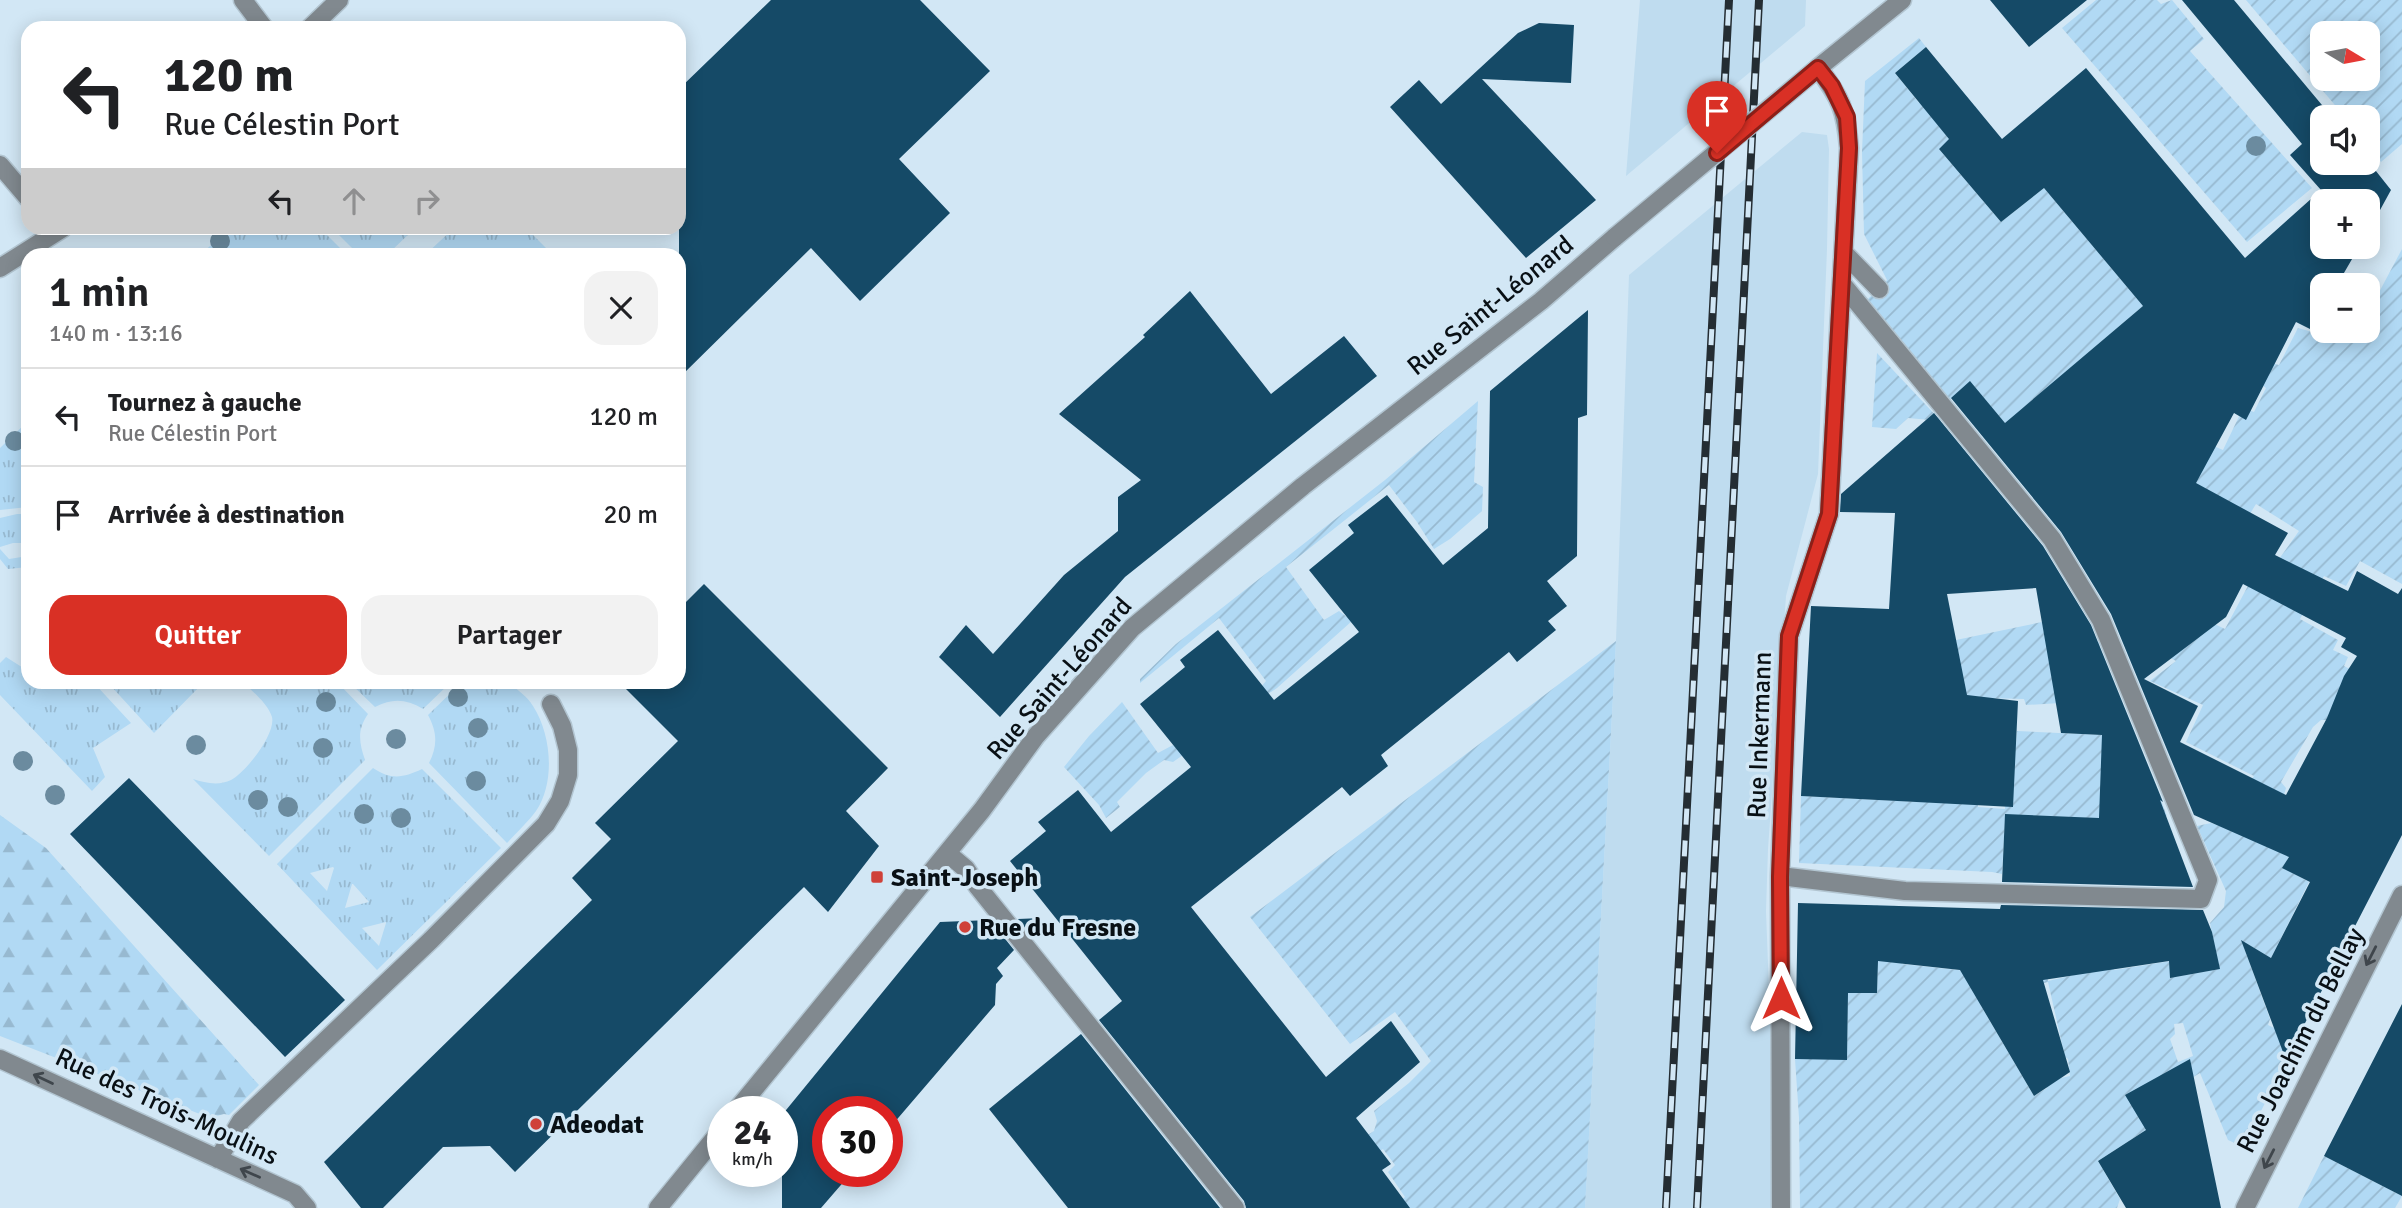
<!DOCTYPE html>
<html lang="fr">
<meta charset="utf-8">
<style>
body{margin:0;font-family:Signika,sans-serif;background:#f2f2f2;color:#202124;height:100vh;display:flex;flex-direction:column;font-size:26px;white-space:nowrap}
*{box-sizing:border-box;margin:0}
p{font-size:23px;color:#757577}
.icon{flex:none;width:38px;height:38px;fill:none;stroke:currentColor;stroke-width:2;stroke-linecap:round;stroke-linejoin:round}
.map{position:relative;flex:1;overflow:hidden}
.sheet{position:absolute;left:21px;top:248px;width:665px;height:441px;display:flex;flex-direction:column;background:#fff;border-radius:21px;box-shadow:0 4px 18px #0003}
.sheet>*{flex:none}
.guide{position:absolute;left:21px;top:21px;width:665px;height:214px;border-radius:21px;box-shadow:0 4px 18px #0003;background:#fff;color:#202124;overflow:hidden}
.needle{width:46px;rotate:100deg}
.tools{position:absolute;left:2310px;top:21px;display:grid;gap:14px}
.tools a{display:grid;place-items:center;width:70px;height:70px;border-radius:14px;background:#fff;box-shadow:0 4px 18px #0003;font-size:35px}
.speed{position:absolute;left:707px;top:1096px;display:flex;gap:14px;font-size:35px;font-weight:700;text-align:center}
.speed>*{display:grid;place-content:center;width:91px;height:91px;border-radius:50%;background:#fff;box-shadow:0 4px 18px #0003;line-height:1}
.speed small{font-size:18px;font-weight:400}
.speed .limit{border:10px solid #d22;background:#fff;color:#111}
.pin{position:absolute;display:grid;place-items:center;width:60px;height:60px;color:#fff;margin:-72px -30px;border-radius:50% 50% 50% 0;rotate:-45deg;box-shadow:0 0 7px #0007}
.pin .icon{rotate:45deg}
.me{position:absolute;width:77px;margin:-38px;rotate:0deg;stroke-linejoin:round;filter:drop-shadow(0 0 5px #0008)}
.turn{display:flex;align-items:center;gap:24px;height:147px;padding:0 28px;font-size:32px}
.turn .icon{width:91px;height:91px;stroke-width:2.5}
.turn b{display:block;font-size:49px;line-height:60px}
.lanes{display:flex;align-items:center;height:66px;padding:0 28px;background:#0003;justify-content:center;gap:35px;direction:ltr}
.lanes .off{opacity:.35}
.round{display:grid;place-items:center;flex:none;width:74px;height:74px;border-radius:21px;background:#f2f2f2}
.summary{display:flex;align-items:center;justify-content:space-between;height:119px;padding:0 28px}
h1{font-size:42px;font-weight:600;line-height:52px}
.primary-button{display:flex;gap:14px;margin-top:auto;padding:14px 28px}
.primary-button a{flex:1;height:80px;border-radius:21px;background:#d93025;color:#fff;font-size:28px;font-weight:600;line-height:80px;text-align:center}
.primary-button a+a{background:#f2f2f2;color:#202124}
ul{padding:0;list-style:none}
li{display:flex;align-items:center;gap:21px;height:98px;padding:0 28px;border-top:2px solid #e0e0e0}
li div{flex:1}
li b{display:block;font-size:26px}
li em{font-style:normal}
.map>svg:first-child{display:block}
.built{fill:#bfdcef}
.grass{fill:url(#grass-tufts);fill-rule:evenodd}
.forest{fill:url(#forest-firs)}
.garden{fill:url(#garden-furrows);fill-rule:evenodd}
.building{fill:#154a67;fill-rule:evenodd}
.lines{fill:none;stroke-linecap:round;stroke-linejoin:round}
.minor-casing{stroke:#b2c5d1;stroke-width:21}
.minor{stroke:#81898f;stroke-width:18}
.rail-casing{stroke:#242d33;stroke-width:8}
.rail{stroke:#d2e7f5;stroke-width:5;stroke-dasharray:16;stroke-linecap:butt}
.minor-bridge-casing{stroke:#b2c5d1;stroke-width:21;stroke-linecap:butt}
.minor-bridge{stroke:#81898f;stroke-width:18}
.tree{fill:#6b8b9f}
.oneway{stroke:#3f464c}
.route-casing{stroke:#8d1f18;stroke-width:18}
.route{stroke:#d93025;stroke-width:12}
.poi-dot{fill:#cf4139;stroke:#d2e7f5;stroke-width:2.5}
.labels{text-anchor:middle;stroke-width:7;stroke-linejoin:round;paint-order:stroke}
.street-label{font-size:26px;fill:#091015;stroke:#d2e7f5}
.poi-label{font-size:26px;font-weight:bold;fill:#091015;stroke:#d2e7f5;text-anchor:start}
</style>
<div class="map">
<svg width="2402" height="1208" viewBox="0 0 2402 1208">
<defs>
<pattern id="grass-tufts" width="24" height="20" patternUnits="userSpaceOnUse" patternTransform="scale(1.75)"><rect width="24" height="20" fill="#b1d9f4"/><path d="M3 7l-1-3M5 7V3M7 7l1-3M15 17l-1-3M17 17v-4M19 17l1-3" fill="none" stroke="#97b9d0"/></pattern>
<pattern id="forest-firs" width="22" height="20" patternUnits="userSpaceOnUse" patternTransform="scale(1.75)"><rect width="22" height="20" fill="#b1d9f4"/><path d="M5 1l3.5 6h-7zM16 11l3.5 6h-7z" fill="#97b9d0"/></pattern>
<pattern id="garden-furrows" width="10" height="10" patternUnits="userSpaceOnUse" patternTransform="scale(1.75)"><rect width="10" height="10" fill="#b1d9f4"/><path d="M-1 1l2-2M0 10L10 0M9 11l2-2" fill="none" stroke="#97b9d0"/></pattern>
</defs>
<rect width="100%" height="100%" fill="#d2e7f5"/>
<path class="built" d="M1640,0H1806L1805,26L1626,176Z
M1802,132L1827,135L1829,149L1827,249L1818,474L1786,596L1768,849L1766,911L1773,1098L1771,1208H1585L1616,641L1629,275Z"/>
<path class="grass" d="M230,228H320L347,255H200Z
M332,228H415L386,256L359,255Z
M454,228H526L553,255H425Z
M28,421V507L0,510V448Z
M17,514H28V543H13L0,547V518Z
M0,549L9,559L28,556V567L8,569L0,559Z
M6,657L28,671V682L94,683L131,723L93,748L105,777L92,791L0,695V663Z
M462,682L510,683C517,690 528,697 533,706C551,734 556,781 536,811C528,822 516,833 507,843L429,763C438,745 437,732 428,715Z
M112,683V682L203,683L154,733L110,685Z
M244,683H338L368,714C357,730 359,742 365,760L269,856L193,779C205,783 219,786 231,780C246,772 276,734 272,717C268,704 253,692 244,683Z
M350,683H450L423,709C406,699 393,698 375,707Z
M373,768C391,780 403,778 422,769L501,848L377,970L277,864ZM333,867L334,868L327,891L310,873ZM353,884L369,902L345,908L352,884ZM386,922V923L379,946L362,928Z"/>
<path class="forest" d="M0,815L46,848L259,1085L229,1115L224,1114L210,1118L0,1036Z"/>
<path class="garden" d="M2096,0H2157L2161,4L2172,0L2204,39L2190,51L2312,188L2247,242L2062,28Z
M2246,0H2402V144L2381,162L2368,145V117H2345ZM2322,33H2368V79H2322Z
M1919,38L1926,47L1895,73L1919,103L1951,78L1980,112L1939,149L2001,222L2044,188L2143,306L2056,380L2014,447L2005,423L1970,382L1949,400L1868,299L1887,280L1864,234L1862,152L1865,81Z
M2402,249V584L2360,561L2346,586L2324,576L2300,619L2338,640L2333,650L2348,657L2344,666L2357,673L2329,720H2321L2313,727L2281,782L2286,788L2273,831L2292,851L2283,868L2309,882L2271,958L2249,945L2244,948L2270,1019L2268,1025L2297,1039L2243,1147L2228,1140L2200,1073L2172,1090L2146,1130L2098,1161L2120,1199L2117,1208H1800L1799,1118L1795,1059H1847L1848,993H1877L1878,959L1863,958L1865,905L1899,906L1902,964L1976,972L1981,1006L2034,1096L2047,1088L2043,1082L2070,1076L2068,1059L2065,1057L2048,982L2017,990L2034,914L2048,981L2087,972L2102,917L2114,970L2171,961L2175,977L2219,969L2210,923L2224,907L2226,891L2197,826L2211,823L2220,826L2254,776L2186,742L2203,705L2150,681L2176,661L2132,637L2156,596L2225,629L2250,582L2279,559L2299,531L2256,504L2235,538L2158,518L2209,444L2223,450L2243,408L2254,412L2266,388L2251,377L2257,359L2279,365L2298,328L2316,333L2322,323V331H2368V313ZM2183,1023L2193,1056L2178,1062L2170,1039L2175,1034L2174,1024Z
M1877,353L1941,421L1908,418L1896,429L1872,427Z
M1478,401L1474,482L1483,487L1482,511L1450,539L1434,549L1417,522L1389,485L1286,567L1324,620L1339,611L1352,621L1277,688L1265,696L1260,688L1266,681L1219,618L1140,683V679L1176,644L1385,480Z
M2042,622L2047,647L2099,642L2104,668L2093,701L2026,705L2024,699L1989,698L1987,766H1980L1978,807L2005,809L2008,743L2016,744L2017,731L2102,735L2152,777L2167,816L2146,814L2105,826L2005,820L2002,874L1992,872L1799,863L1801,796L1919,802L1959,657L1956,640Z
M1616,641L1585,1208H1400L1397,1204L1405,1197L1388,1172L1395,1165L1383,1149L1362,1164L1366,1136L1374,1131L1377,1121L1374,1111L1409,1083L1431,1061L1395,1012L1350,1044L1250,917Z
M1122,702L1158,753L1173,745L1183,755L1173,762L1164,760L1146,773L1117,802L1120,807L1106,818L1099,805L1064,767L1089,736Z
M2324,1156L2402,1196L2395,1208H2298Z"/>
<path class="building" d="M771,0H920L990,71L899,159L950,213L860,301L811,248L679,378V89Z
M1990,0H2087L2029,47Z
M2182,0H2234L2332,117H2322V163L2368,161L2391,190L2368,232V201H2322V247H2359L2337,285H2322V312L2312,330L2296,322L2246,420L2234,413L2196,483L2288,533L2275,555L2348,591L2357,571L2398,594L2402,588V835L2286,1060L2241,940L2271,958L2310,882L2282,868L2289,857L2194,815L2111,614L2061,532L1951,398L1970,381L2005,423L2143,306L2044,188L2001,222L1939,149L1949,139L1895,73L1926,47L2002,139L2086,68L2245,258L2321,190L2290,155L2302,144ZM2243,584L2346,638L2341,647L2357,656L2344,676L2327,718L2286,795L2180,742L2198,706L2144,679L2226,617Z
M1539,23L1574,25L1571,83L1482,79L1596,200L1526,258L1390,107L1419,80L1441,104L1518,33Z
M1190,291L1271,394L1344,336L1377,376L1125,577L1000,717L939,657L966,625L993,654L1064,575L1118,531V497L1141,480L1059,414L1145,337L1143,335Z
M1588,310L1587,415L1578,418L1577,556L1547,581L1567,606L1548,621L1556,630L1517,662L1509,652L1381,755L1388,766L1350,796L1342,787L1191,907L1326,1077L1391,1021L1420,1062L1356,1118L1391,1164L1382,1170L1410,1208H1246L1244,1201L1099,1020L1122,1001L1010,861L1046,831L1038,822L1078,790L1111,832L1191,767L1140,704L1185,667L1180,660L1218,630L1274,700L1359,632L1309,570L1354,533L1348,525L1387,495L1443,565L1488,528L1490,391Z
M1934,413L2043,546L2091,625L2163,802L2160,800L2193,887L2002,882L2005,814L2099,818L2102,735L2061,733L2036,588L1947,594L1967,695L2018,701L2013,807L1801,796L1811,606L1889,609L1895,513L1840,512L1841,494Z
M704,584L888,768L846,811L879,846L828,912L804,887L515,1172L490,1146L443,1147L383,1208H361L324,1162L592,900L572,878L611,839L595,823L678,741L619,682H679V609Z
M129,778L345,1000L285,1057L70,834Z
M1798,903L2000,909L2001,905L2203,910L2212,932L2220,969L2170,978L2169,961L2043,980L2070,1072L2034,1096L1960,970L1878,961L1877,993H1848L1847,1060L1795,1059Z
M1042,918L1029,933L1018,919Z
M990,920L1014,950L997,968L1003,976L996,984L995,1005L887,1131V1111H828V1171H853L821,1208H782V1115L940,922Z
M2402,1004V1196L2324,1156Z
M1081,1034L1220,1208H1068L989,1109Z
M2190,1059L2221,1208H2126L2098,1161L2146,1130L2125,1095Z"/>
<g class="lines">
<defs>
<path id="minor" d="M243,0L264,28
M310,28L339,0
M0,165L28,198
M1845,254L1879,289
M0,268L63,228
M947,853L966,869L978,887L1235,1208
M1780,876L1905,891L2201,899L2208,880L2101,620L2052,539L1843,285
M0,1059L295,1194L307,1208
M736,1111L982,810L1036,736L1132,628L1303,486L1541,301L1615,237
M218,1159L241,1121L431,940L546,824L560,801L568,775V750L562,726L551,704
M658,1208L723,1128
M1781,1208L1780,876L1789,636L1829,514L1849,148C1846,111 1841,98 1818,68L1902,0
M2245,1208L2402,895"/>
</defs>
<use href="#minor" class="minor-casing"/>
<use href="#minor" class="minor"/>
<defs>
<path id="rail" d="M1666,1208L1729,0
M1697,1208L1759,0"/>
</defs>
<use href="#rail" class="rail-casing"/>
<use href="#rail" class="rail"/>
<defs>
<path id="minor-bridge" d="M1615,237L1818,68"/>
</defs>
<use href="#minor-bridge" class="minor-bridge-casing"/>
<use href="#minor-bridge" class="minor-bridge"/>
</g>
<g class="tree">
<circle cx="2256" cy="146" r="10"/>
<circle cx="220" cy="241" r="10"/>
<circle cx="15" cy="441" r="10"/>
<circle cx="458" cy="697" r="10"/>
<circle cx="326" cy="702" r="10"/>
<circle cx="478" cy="728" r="10"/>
<circle cx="396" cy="739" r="10"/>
<circle cx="196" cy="745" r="10"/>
<circle cx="323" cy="748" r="10"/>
<circle cx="23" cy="761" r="10"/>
<circle cx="476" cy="781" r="10"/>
<circle cx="55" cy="795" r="10"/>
<circle cx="258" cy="800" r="10"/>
<circle cx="288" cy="807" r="10"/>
<circle cx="364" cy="814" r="10"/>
<circle cx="401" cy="818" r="10"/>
</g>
<defs><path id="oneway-shaft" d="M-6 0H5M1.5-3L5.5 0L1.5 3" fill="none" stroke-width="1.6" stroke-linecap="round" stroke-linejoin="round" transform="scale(1.75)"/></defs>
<g class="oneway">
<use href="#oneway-shaft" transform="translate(2371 956) rotate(117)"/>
<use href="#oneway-shaft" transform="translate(43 1079) rotate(-155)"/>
<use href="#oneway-shaft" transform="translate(2269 1159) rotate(117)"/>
<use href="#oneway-shaft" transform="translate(250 1173) rotate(-156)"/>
</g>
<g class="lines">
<defs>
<path id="route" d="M1717,153L1818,68L1832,86L1847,117L1849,148L1829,514L1789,636L1780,877L1781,998"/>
</defs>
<use href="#route" class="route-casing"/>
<use href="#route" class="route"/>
</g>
<g class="poi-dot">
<rect x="870" y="870" width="14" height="14" rx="3.5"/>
<circle cx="965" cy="927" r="7"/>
<circle cx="536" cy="1124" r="7"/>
</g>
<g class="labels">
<g class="street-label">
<text transform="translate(1490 305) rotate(-39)" y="9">Rue Saint-Léonard</text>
<text transform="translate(1059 678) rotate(-49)" y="9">Rue Saint-Léonard</text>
<text transform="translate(1759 735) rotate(-88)" y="9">Rue Inkermann</text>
<text transform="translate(2300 1040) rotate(-63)" y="9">Rue Joachim du Bellay</text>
<text transform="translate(167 1106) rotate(25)" y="9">Rue des Trois-Moulins</text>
</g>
<g class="poi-label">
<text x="891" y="886">Saint-Joseph</text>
<text x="979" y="936">Rue du Fresne</text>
<text x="550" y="1133">Adeodat</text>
</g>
</g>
</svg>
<div class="tools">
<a><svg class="needle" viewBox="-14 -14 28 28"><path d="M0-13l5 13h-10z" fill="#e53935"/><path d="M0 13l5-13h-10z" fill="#757577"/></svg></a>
<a><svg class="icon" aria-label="sound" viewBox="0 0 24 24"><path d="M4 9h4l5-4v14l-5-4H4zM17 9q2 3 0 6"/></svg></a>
<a>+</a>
<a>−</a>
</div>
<div class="speed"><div>24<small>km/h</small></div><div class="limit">30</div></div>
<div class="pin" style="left:1717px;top:153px;background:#d93025"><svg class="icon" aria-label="arrive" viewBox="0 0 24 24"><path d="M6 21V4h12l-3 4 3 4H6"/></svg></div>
<svg class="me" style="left:1781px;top:998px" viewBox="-20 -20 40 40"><path d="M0-17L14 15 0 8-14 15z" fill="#d93025" stroke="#fff" stroke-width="4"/></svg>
<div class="guide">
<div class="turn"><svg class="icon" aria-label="left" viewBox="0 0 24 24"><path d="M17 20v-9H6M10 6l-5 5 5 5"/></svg><div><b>120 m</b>Rue Célestin Port</div></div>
<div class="lanes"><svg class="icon" aria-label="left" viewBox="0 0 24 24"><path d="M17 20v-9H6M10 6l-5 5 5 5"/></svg><svg class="icon off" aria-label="ahead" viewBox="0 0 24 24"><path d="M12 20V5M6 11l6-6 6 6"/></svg><svg class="icon off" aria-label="right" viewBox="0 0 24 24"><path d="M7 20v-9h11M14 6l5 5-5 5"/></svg></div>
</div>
<section class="sheet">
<div class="summary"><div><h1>1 min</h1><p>140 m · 13:16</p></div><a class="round"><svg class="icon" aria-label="close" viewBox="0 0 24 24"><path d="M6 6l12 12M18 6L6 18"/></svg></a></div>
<ul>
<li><svg class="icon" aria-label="left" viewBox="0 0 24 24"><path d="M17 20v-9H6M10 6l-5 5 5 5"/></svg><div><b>Tournez à gauche</b><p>Rue Célestin Port</p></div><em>120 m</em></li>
<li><svg class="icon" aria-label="arrive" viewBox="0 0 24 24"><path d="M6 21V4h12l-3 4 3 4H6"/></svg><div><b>Arrivée à destination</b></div><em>20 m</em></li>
</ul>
<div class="primary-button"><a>Quitter</a><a>Partager</a></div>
</section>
</div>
